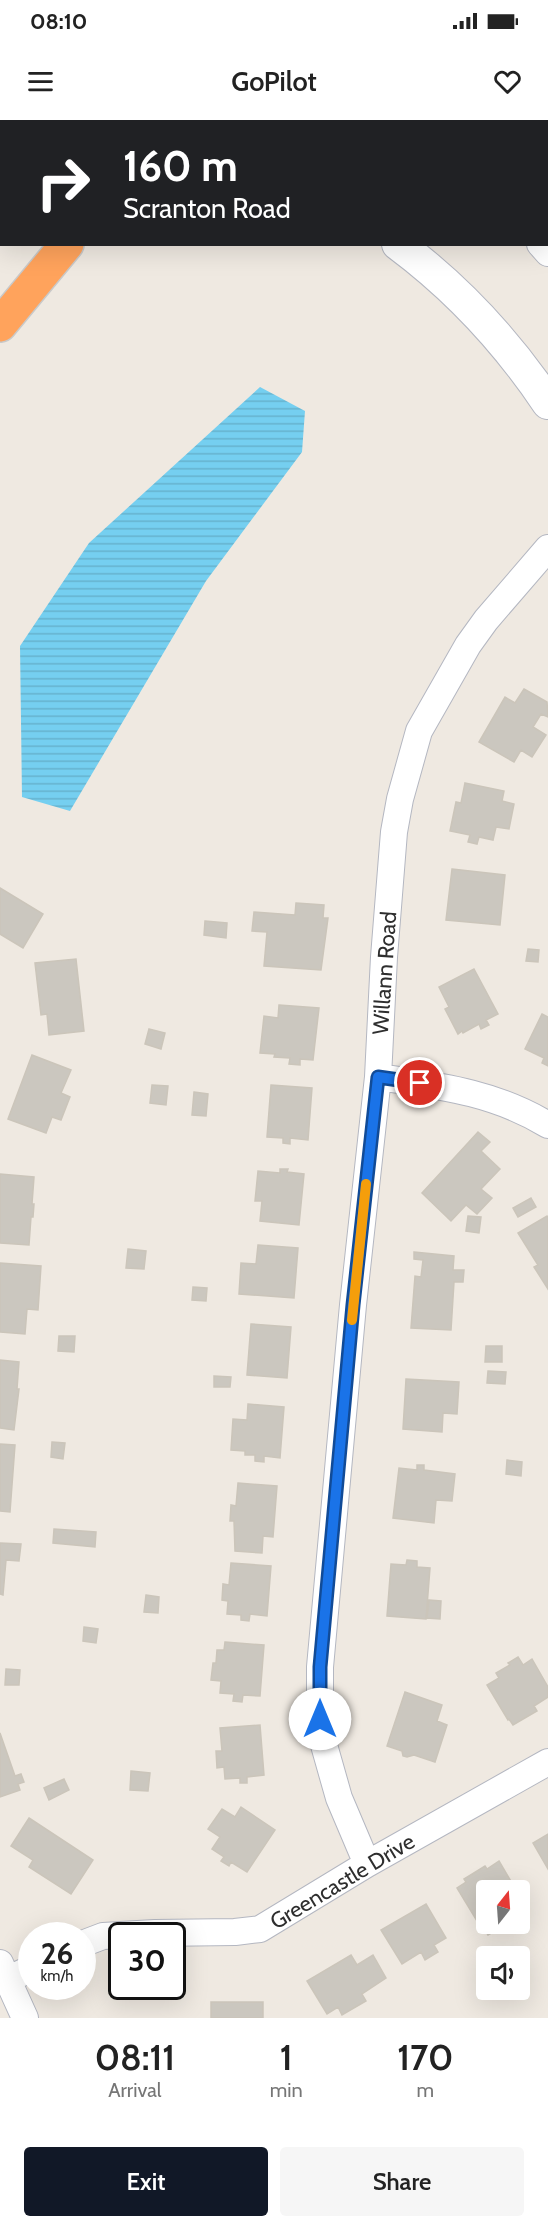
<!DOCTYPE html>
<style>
body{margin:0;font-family:Cabin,sans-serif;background:#f6f6f6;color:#222;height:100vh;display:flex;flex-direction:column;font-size:22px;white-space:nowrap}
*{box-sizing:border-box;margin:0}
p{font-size:20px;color:#767676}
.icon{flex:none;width:33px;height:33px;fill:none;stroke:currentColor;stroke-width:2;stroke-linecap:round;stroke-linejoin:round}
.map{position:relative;height:1898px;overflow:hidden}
.panel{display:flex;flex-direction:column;background:#fff;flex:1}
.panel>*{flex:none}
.top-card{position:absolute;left:0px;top:0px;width:549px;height:126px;box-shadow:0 6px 24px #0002;background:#202124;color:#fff;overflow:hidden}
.needle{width:39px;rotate:17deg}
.tools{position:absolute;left:476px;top:1760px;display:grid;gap:12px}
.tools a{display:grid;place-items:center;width:54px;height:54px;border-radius:6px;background:#fff;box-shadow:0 6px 24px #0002;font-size:30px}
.speed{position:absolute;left:18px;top:1802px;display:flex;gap:12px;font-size:30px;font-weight:700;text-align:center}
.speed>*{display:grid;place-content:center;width:78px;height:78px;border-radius:50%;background:#fff;box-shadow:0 6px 24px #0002;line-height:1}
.speed small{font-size:15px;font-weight:400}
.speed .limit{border:3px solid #111;border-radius:9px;background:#fff;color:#111}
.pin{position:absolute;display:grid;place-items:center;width:51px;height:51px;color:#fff;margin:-26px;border:3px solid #fff;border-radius:50%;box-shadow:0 2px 6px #0007}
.me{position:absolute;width:66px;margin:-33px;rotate:0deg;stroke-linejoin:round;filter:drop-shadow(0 0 4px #0008)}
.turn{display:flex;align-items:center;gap:21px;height:126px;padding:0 24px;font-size:27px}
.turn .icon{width:78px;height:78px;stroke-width:2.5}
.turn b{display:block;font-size:42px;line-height:51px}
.eta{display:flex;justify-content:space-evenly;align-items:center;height:102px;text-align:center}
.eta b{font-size:36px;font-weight:600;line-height:42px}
.cta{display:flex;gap:12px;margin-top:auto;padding:12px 24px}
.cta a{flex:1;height:69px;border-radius:6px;background:#111827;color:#fff;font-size:24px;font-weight:600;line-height:69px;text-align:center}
.cta a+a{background:#f6f6f6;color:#222}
.status{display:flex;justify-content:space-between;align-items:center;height:42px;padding:0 30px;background:#fff;direction:ltr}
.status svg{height:16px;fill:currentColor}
header{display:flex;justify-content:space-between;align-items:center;height:78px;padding:0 24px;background:#fff;font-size:27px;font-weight:600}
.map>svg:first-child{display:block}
.water{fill:url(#water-rules)}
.building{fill:#cbc7bf;stroke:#cbc5ba;stroke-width:1.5}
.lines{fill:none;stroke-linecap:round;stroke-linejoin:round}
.minor-casing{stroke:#b4b7c1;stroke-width:28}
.tertiary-casing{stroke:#b4b7c1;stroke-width:34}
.motorway-casing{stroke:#c9c9c9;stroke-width:36}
.minor{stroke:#fff;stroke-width:26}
.tertiary{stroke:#fff;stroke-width:32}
.motorway{stroke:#ffa35c;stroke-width:33}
.route-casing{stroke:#114b97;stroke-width:15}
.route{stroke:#1a73e8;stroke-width:10}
.slow{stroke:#f59e0b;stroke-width:10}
.labels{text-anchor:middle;stroke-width:4.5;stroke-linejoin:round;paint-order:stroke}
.street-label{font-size:22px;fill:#2e2e2e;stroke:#fff}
</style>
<div class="status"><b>08:10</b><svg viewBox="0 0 49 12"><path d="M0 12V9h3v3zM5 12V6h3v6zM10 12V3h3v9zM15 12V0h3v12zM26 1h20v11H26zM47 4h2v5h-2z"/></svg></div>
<header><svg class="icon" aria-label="menu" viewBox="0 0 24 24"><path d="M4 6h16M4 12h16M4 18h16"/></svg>GoPilot<svg class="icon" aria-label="heart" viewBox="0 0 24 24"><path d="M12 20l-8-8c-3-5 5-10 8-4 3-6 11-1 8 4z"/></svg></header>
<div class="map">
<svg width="548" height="1898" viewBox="0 0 548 1898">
<defs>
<pattern id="water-rules" width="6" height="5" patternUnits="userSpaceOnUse" patternTransform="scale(1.5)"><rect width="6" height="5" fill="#75cff0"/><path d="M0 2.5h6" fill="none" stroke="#66b2ce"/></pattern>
</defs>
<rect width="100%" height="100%" fill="#efe9e1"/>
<path class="water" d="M260,267L305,291L302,332L206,461L70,691L22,677L20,526L89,423Z"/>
<path class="building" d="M524,569L547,582L548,597L541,594L533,607L546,615L532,637L521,630L514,642L479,622L505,577L515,583Z
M465,663L504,671L502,681L514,684L509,709L496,707L493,720L479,717L477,724L468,722L470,715L450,711L456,682L461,683Z
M452,749L505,755L500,805L446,800Z
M0,768L43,794L23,828L0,814Z
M296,783L324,785L323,798H328L321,850L264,846L267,812L252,811L254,792L295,795Z
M205,801L227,803L226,818L204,815Z
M528,829L539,830L538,842L526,841Z
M76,839L84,911L49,915L47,894L41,895L35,843Z
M474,849L498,894L486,900L489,905L481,909L479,904L463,913L462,911L458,914L445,889L449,887L439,867Z
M279,885L319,888L313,940L300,939V945L289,944L290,938L274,937L275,934L260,933L264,896L278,898Z
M542,894L548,897V946L542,943L544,938L525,929Z
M149,909L165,913L161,929L145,924Z
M32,935L71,950L61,973L70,977L61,1000L52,997L46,1013L8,999Z
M152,965L168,966L166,985L150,983Z
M271,965L312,968L308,1020L290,1018V1024L283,1023V1018L267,1017Z
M194,972L208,974L206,996L192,995Z
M478,1012L490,1022L481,1031L500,1049L481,1069L492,1078L477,1094L466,1085L451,1101L422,1073Z
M280,1049H288L287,1052L304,1054L299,1105L260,1101L262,1081H255L258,1051L280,1053Z
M0,1054L34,1057L32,1084H34L33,1097H31L29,1125L0,1123Z
M531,1078L536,1087L518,1097L513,1088Z
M468,1096L481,1097L479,1113L466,1111Z
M547,1096L548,1098V1169L534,1147L538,1145L518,1113Z
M258,1125L298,1128L294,1178L239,1174L241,1143L256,1144Z
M128,1129L146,1131L144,1149L126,1148Z
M414,1132L454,1136L453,1150H464L463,1162H454L451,1210L411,1208L415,1156L421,1157L423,1140L414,1139Z
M0,1143L41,1146L38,1190L27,1189L25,1214L0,1212Z
M193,1167L207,1168L206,1181L192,1180Z
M251,1204L291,1207L287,1258L247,1255Z
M59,1216H75L74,1232L58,1231Z
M486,1226H502V1242H485Z
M0,1240L19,1242L17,1269H19L14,1310L0,1308Z
M488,1251L506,1252L505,1264L487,1263Z
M214,1256L231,1257L230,1267H214Z
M406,1259L459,1262L457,1294L443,1293L442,1312L403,1309Z
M248,1284L284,1287L280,1338L264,1336V1342L255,1341V1335H245V1331L231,1330L233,1299L247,1300Z
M52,1322L65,1323L63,1339L51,1337Z
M0,1324L15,1325L10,1392L0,1391Z
M507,1340L522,1342L521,1356L506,1354Z
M417,1345H424V1350L455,1354L452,1381L436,1380L434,1403L393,1398L399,1348L417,1350Z
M238,1363L277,1366L273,1417L263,1416L262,1433L235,1431L234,1401H230L231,1385L236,1386Z
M54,1409L96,1412L95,1427L53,1423Z
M0,1423L21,1424L19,1441L6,1440L3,1475L0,1474Z
M407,1440L417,1441V1447L430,1448L426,1499L387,1496L391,1444L406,1445Z
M231,1443L271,1446L267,1496L250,1494L249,1501L241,1500V1495L227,1494L228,1481L222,1480L223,1464L229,1465Z
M146,1475L159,1477L158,1493L144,1492Z
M429,1480L441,1481L440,1499L427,1498Z
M84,1507L98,1509L96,1523L83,1521Z
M225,1522L264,1525L260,1576L243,1575L242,1582L233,1581L234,1574L220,1573L221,1561L211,1560L213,1543H216L217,1530H224Z
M518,1537L523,1545L532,1539L548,1567V1577L534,1586L537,1591L513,1605L509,1599L508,1600L487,1565L499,1558L496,1553L510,1545L508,1543Z
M6,1549L20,1550L19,1565H5Z
M405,1572L442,1585L437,1601L447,1605L435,1642L414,1635L407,1637L403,1636L402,1631L387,1626Z
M260,1605L264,1655L247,1657V1663H240V1658L225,1659L224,1647L217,1648L216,1631H222L220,1608Z
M0,1613L15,1656L21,1654L24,1662L18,1664L20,1670L0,1677Z
M131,1651L150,1653L148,1671L130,1670Z
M64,1659L69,1670L49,1680L44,1668Z
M241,1687L275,1710L247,1752L231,1742L229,1746L221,1741L224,1737L212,1729L220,1717L208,1709L222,1689L235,1697Z
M29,1698L93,1740L71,1774L29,1747L33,1740L11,1726Z
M548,1714V1749L533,1723Z
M499,1741L516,1770H486V1796L477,1801L457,1768L466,1762L464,1759L485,1746L487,1749Z
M426,1784L446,1818L434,1825L438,1832L425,1840L421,1832L402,1844L381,1810Z
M486,1799V1803H494L498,1809L488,1815L480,1802Z
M351,1835L357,1845L373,1835L386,1858L362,1874L366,1881L342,1895L338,1887L327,1894L307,1861Z
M211,1882H263V1898H211Z"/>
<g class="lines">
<defs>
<path id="minor" d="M540,124L548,133
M378,957C439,966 494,972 548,1005
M367,1744L339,1678L320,1611V1547L353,1185L378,957L384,837L394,712L400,679L419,611L468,525L486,500L548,428
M82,1824L103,1816L155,1813L235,1812L260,1809L367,1744L548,1642
M0,1843L25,1898
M9,1859L32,1848"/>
<path id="tertiary" d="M217,0L219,2
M398,124C457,168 507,222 548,283"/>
<path id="motorway" d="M17,2L18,0
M77,2L79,0
M178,2L180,0
M0,21L2,19
M0,91L2,89
M0,205L67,124"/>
</defs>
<use href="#minor" class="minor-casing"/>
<use href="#tertiary" class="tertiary-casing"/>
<use href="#motorway" class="motorway-casing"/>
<use href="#minor" class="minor"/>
<use href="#tertiary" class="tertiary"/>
<use href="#motorway" class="motorway"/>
</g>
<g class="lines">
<defs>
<path id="route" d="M320,1599V1547L353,1185L378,957L420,963"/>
</defs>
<use href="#route" class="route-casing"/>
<use href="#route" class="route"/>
<path class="slow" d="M352,1200L366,1064"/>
</g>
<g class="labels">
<g class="street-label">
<text transform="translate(384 853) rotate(-86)" y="8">Willann Road</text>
<text transform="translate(342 1761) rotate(-31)" y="8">Greencastle Drive</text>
</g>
</g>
</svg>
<div class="tools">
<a><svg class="needle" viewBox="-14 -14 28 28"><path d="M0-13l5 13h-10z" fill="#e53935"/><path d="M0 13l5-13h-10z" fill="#767676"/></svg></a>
<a><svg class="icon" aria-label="sound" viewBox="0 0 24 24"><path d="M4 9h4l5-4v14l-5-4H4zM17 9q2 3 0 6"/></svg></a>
</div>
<div class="speed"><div>26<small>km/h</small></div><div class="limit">30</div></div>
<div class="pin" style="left:420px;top:963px;background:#d93025"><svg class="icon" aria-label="arrive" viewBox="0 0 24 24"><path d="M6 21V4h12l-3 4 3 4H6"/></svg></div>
<svg class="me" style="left:320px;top:1599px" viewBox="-20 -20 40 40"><circle r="19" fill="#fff"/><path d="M0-13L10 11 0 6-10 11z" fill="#1a73e8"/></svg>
<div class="top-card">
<div class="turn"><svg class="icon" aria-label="right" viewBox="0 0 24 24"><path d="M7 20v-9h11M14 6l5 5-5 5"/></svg><div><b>160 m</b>Scranton Road</div></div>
</div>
</div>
<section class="panel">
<div class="eta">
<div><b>08:11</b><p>Arrival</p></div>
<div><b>1</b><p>min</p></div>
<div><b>170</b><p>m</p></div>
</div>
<div class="cta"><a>Exit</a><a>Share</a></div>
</section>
